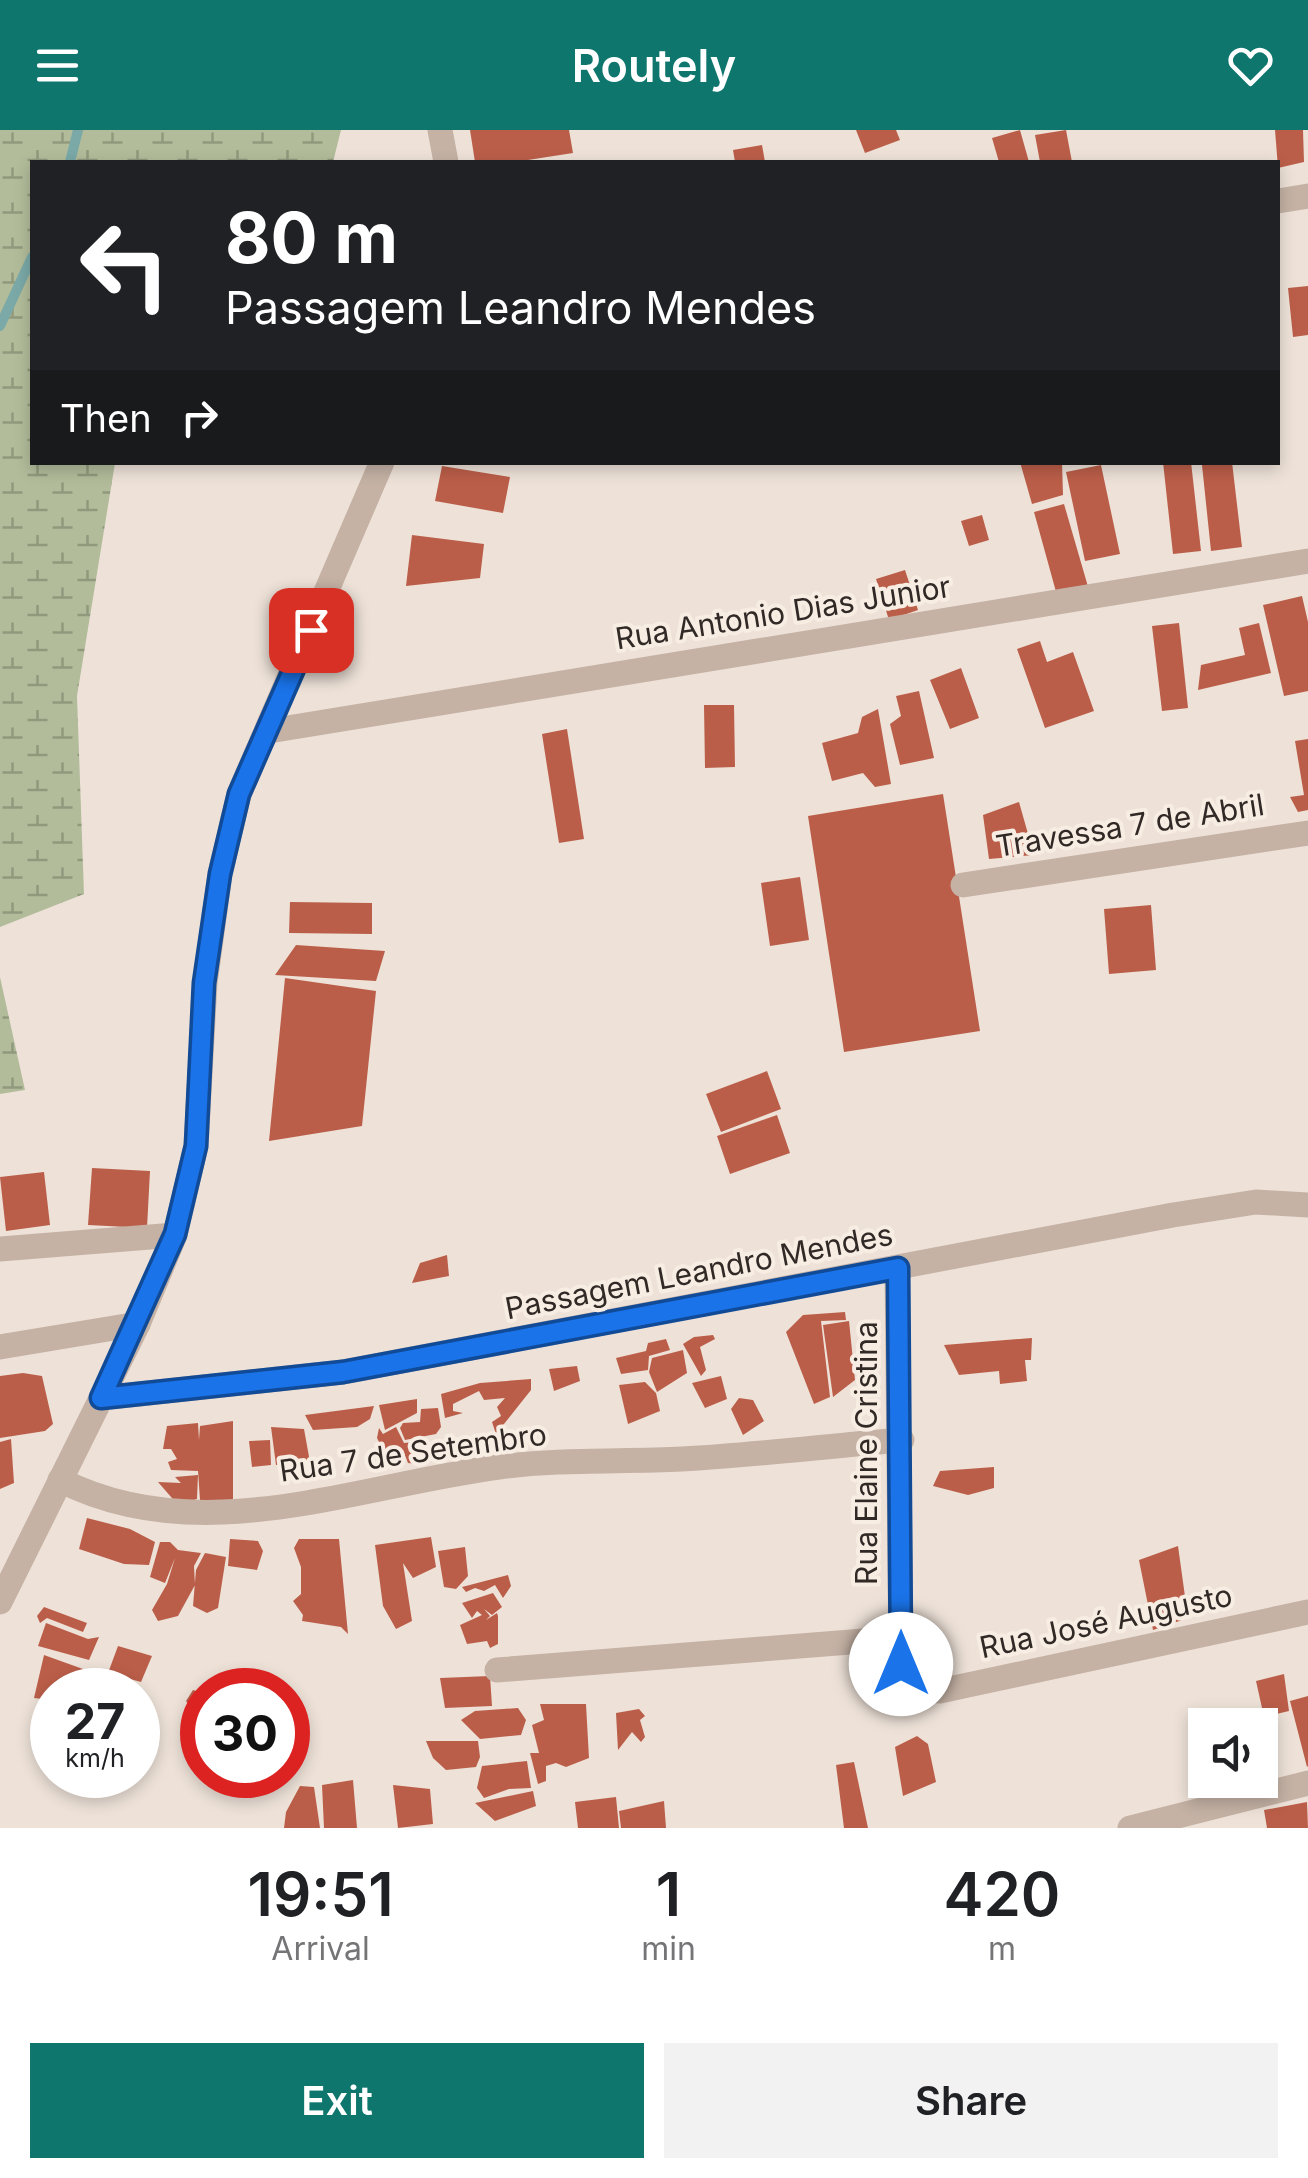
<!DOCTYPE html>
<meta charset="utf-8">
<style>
body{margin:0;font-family:Inter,sans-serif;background:#f2f2f2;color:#202124;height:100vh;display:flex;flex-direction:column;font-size:38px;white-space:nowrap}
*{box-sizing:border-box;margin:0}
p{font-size:32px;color:#757577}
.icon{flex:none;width:55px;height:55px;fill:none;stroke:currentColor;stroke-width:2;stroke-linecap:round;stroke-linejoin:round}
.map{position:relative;height:1698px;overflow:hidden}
.sheet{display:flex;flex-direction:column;background:#fff;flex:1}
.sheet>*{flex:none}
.top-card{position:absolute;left:30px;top:30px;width:1250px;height:305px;border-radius:0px;box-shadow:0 5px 15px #0003;background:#202124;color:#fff;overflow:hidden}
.buttons{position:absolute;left:1188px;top:1578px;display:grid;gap:20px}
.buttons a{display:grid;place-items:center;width:90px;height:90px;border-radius:0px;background:#fff;box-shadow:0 5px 15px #0003;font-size:50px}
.speed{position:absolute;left:30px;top:1538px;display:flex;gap:20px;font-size:50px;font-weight:700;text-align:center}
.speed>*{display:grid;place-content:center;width:130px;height:130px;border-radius:50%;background:#fff;box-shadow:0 5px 15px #0003;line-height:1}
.speed small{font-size:25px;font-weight:400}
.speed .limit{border:15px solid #d22;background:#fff;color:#111}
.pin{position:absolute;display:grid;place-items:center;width:85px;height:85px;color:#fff;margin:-42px;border-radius:20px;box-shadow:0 5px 15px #0006}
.me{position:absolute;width:110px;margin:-55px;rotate:0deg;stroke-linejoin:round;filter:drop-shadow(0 0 8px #0008)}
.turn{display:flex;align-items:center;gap:35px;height:210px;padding:0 30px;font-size:45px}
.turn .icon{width:130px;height:130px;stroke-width:2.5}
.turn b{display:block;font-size:70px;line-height:85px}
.then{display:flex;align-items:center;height:95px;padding:0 30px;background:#0003;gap:20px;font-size:38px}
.eta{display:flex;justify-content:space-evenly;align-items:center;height:170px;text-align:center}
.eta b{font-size:60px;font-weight:600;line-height:70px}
.primary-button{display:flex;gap:20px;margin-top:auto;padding:20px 30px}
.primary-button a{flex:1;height:115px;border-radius:0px;background:#0f766e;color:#fff;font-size:40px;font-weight:600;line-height:115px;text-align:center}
.primary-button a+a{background:#f2f2f2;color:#202124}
header{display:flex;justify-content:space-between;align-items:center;height:130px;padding:0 30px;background:#0f766e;color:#fff;font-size:45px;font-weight:600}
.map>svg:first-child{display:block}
.wetland{fill:url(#wetland-marsh)}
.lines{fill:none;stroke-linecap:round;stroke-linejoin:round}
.stream{stroke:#7aa9a8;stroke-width:10}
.building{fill:#bb5e49}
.minor{stroke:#c5b2a5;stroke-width:25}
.tertiary{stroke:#c5b2a5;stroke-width:25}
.route-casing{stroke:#114b97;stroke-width:25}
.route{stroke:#1a73e8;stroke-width:18}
.labels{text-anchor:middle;stroke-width:8;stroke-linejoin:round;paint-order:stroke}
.street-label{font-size:30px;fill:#312926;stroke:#f7ede3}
</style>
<header><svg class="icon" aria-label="menu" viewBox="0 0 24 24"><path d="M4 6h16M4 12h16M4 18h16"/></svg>Routely<svg class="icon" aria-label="heart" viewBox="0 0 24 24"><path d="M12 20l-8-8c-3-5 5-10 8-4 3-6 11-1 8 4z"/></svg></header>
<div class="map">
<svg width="1308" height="1698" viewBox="0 0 1308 1698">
<defs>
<pattern id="wetland-marsh" width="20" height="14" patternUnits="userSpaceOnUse" patternTransform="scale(2.5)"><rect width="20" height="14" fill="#b2bc9a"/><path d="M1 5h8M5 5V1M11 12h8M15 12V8" fill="none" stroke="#91997d"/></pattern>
</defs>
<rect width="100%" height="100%" fill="#eee2d8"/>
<path class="wetland" d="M0,0H341L333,32H32V332L115,333L77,566L84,764L0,797Z
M0,847L25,960L0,964Z"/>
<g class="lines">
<path class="stream" d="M70,32L78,0
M0,196L32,127"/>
</g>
<path class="building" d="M470,0H569L573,23L515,32H475Z
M856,0H896L900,10L865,23Z
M1020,0L1029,32H999L992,8Z
M1066,0L1072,32H1040L1035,5Z
M1275,0H1303L1304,32L1278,38Z
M762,15L765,32H735L733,20Z
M1308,156V205L1293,207L1288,158Z
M1020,332H1062L1063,365L1032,374Z
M1163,332H1191L1201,421L1173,424Z
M1232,332L1242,417L1211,421L1202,335Z
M1101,335L1120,424L1085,431L1066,342Z
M442,336L510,347L503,383L435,371Z
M1064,374L1089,460L1058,469L1034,382Z
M982,385L989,410L969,416L961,391Z
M412,405L484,414L480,448L406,456Z
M905,440L918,480L889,490L876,449Z
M1302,466L1308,492V561L1284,566L1263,475Z
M1179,493L1188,578L1162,581L1152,496Z
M1259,493L1271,543L1198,560L1201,535L1245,525L1239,498Z
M1040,511L1047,532L1073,522L1094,581L1045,598L1017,519Z
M961,538L979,588L950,599L930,550Z
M919,561L934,628L900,635L890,594L901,586L896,566Z
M704,575H734L735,637L705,638Z
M878,579L891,654L875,657L863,643L832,651L822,613L858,603L862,587Z
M567,599L584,709L559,713L542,604Z
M1308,609V680L1298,682L1290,667L1304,665L1295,611Z
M943,664L980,901L844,922L808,686Z
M1019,672L1034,725L989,729L983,685Z
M800,747L809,810L770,816L761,753Z
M290,772L372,773V804L289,803Z
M1151,775L1156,840L1109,844L1104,779Z
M296,815L385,821L376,851L275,845Z
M285,848L376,861L362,996L269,1011Z
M767,941L781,979L721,1002L706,964Z
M777,985L790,1023L730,1044L717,1006Z
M92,1038L150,1041L147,1098L88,1095Z
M44,1042L50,1095L6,1101L0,1047Z
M447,1125L449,1146L412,1153L420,1133Z
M845,1182L846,1190L821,1191L830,1267L814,1274L786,1202L803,1185Z
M849,1191L855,1250L833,1267L823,1195Z
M713,1205L715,1209L700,1217L706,1240L701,1246L683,1214L694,1207Z
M1032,1208L1031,1230H1025L1027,1251L1000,1254L999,1241L959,1245L944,1215Z
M666,1209L670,1220L649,1226L648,1240L621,1244L616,1228L646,1221L648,1213Z
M683,1220L687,1243L657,1262L649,1242L652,1228Z
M577,1236L580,1251L554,1261L549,1239Z
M23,1243L42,1246L53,1294L45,1301L0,1308V1246Z
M721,1246L727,1269L705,1278L692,1253Z
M531,1249V1260L496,1304L492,1292L501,1286L497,1277L505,1268L484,1270L479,1261L453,1274V1281L463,1283L445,1288L441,1264L480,1253Z
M645,1252L656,1263L660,1281L628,1294L619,1255Z
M739,1268L753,1270L764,1291L743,1305L731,1279Z
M417,1269V1283L385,1300L379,1275Z
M374,1276L370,1289L357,1297L313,1300L305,1285Z
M438,1278L441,1297L436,1304L405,1310L400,1298L403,1293L420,1292L421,1279Z
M233,1291V1370H200L197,1326L198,1341L171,1340L168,1332L177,1329L171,1319H163L167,1296L198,1293L199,1310L200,1296Z
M271,1297L304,1299L310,1332L276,1335Z
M396,1297L404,1313L424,1311L425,1326L418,1334L408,1333L403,1320L387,1328L377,1308L379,1298L383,1304Z
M11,1309L14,1353L0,1359V1312Z
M270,1310L271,1335L252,1337L249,1311Z
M994,1337V1358L968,1365L933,1356L940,1341Z
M198,1345L197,1369L178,1375L158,1352L181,1353L175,1347Z
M87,1388L130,1399L155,1412L149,1435L124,1434L79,1419Z
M431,1407L436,1437L413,1448L403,1433L412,1491L396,1499L383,1476L375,1415Z
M230,1409L258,1411L263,1421L257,1440L228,1436Z
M299,1409H339L348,1504L341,1497L302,1491L303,1485L293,1471L301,1464V1437L294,1418Z
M160,1412H170L178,1420L201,1423L194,1436L195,1455L178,1486L158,1491L152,1480L167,1454L175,1428L165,1453L150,1447Z
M1178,1416L1188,1488L1153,1500L1139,1430Z
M465,1417L468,1446L456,1459L444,1457L438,1421Z
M205,1423L226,1427L218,1478L207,1483L193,1476L196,1440Z
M508,1445L511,1456L503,1468L495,1455L484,1461L475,1458L466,1462L462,1457Z
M493,1463L502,1477L492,1485L484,1479L490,1486L486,1490L497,1483L498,1486V1514L490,1518L487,1511L467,1514L460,1495L482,1485L477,1481L472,1488L462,1473Z
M44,1477L87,1493L83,1502L47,1488L40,1493L37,1486Z
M46,1493L88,1509L99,1507L89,1530L38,1516Z
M118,1516L152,1526L141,1552L108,1543Z
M44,1525L108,1548L106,1560H52V1570L34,1568Z
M1284,1544L1289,1581L1264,1587L1256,1551Z
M490,1546L492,1576L445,1578L440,1548Z
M193,1560L202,1563V1589L183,1590L192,1579L186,1571Z
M1308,1566V1636L1307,1637L1290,1571Z
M540,1574H586L589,1628L566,1637L556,1633L546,1636V1651L538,1654L530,1623H539L532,1595L544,1590Z
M518,1578L526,1590L521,1605L480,1609L461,1590L475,1581Z
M639,1579L645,1586L640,1590L645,1607L641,1612L632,1602L618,1620L616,1583Z
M1254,1582L1257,1595H1223L1221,1586Z
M917,1606L928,1614L936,1652L903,1666L895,1617Z
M426,1611H478L480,1627L476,1637L446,1640L433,1628Z
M527,1631L531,1658L509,1659L484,1668L477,1658L482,1636Z
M854,1632L868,1698H844L836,1635Z
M353,1650L357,1698H324L322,1655Z
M393,1655L430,1659L433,1694L398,1698Z
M300,1656L314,1657L320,1698H284L286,1682Z
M533,1661L536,1676L495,1691L475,1673Z
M616,1667L619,1698H578L575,1672Z
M664,1671L666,1698H621L619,1681Z
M1307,1672L1308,1698H1267L1264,1680Z"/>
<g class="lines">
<path class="minor" d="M1278,71L1308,66
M269,601L1308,431
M963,755L1308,703
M0,1119L175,1105
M897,1138L901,1534L908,1558L940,1561L1308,1482
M0,1217L138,1194
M101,1268L343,1242L1173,1085L1256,1072L1308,1075
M60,1350C199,1421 355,1356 499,1337C559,1329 621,1332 682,1329C755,1325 828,1316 902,1310
M497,1540L901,1508
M1130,1698L1308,1653"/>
<path class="tertiary" d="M440,0L446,32
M0,1472L138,1194L175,1105L196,1016L205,853L220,744L239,664L382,332"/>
</g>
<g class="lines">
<defs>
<path id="route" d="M311,500L239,664L220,744L204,853L196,1016L175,1104L101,1268L343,1242L898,1138L901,1534"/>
</defs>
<use href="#route" class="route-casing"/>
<use href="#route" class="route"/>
</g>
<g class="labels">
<g class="street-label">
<text transform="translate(783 483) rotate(-9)" y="10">Rua Antonio Dias Junior</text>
<text transform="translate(1130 696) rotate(-9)" y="10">Travessa 7 de Abril</text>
<text transform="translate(699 1142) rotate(-11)" y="10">Passagem Leandro Mendes</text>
<text transform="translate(413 1323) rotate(-8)" y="10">Rua 7 de Setembro</text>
<text transform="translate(867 1323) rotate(-90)" y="10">Rua Elaine Cristina</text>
<text transform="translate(1106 1492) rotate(-12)" y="10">Rua José Augusto</text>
</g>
</g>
</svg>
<div class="buttons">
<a><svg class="icon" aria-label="sound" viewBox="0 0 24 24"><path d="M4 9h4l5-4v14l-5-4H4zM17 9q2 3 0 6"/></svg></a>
</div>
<div class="speed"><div>27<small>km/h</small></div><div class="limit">30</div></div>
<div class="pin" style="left:311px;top:500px;background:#d93025"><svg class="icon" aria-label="arrive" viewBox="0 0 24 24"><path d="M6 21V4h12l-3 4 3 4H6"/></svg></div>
<svg class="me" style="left:901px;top:1534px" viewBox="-20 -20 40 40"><circle r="19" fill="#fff"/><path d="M0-13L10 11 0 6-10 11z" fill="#1a73e8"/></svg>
<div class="top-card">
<div class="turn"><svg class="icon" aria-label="left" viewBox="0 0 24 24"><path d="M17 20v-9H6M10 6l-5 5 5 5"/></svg><div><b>80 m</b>Passagem Leandro Mendes</div></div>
<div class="then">Then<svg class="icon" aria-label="right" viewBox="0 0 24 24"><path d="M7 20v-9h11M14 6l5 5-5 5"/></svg></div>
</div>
</div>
<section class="sheet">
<div class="eta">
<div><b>19:51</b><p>Arrival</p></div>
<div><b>1</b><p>min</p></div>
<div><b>420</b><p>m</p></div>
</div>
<div class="primary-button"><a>Exit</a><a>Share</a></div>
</section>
